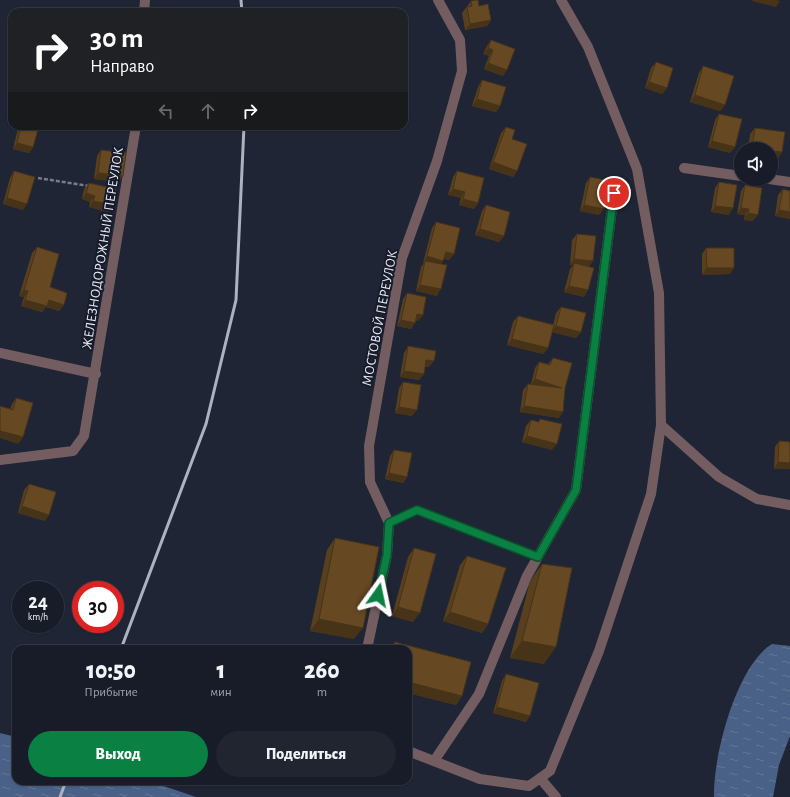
<!DOCTYPE html>
<html lang="ru">
<meta charset="utf-8">
<style>
body{margin:0;font-family:"Alegreya Sans",sans-serif;background:#212530;color:#f1f3f6;height:100vh;display:flex;flex-direction:column;font-size:15px;white-space:nowrap}
*{box-sizing:border-box;margin:0}
p{font-size:13px;color:#9fa1a8}
.icon{flex:none;width:22px;height:22px;fill:none;stroke:currentColor;stroke-width:2;stroke-linecap:round;stroke-linejoin:round}
.map{position:relative;flex:1;overflow:hidden}
.panel{position:absolute;left:12px;top:645px;width:400px;height:140px;display:flex;flex-direction:column;background:#181c28;border-radius:12px;box-shadow:0 1px 3px #0004,0 0 0 1px #363a45}
.panel>*{flex:none}
.top-card{position:absolute;left:8px;top:8px;width:400px;height:122px;border-radius:12px;box-shadow:0 1px 3px #0004,0 0 0 1px #363a45;background:#202124;color:#fff;overflow:hidden}
.buttons{position:absolute;left:734px;top:142px;display:grid;gap:8px}
.buttons a{display:grid;place-items:center;width:44px;height:44px;border-radius:50%;background:#181c28;box-shadow:0 1px 3px #0004,0 0 0 1px #363a45;font-size:20px}
.speed{position:absolute;left:12px;top:581px;display:flex;gap:8px;font-size:20px;font-weight:700;text-align:center}
.speed>*{display:grid;place-content:center;width:52px;height:52px;border-radius:50%;background:#181c28;box-shadow:0 1px 3px #0004,0 0 0 1px #363a45;line-height:1}
.speed small{font-size:10px;font-weight:400}
.speed .limit{border:6px solid #d22;background:#fff;color:#111}
.pin{position:absolute;display:grid;place-items:center;width:34px;height:34px;color:#fff;margin:-17px;border:2px solid #fff;border-radius:50%;box-shadow:0 1px 4px #0007}
.me{position:absolute;width:44px;margin:-22px;rotate:12deg;stroke-linejoin:round;filter:drop-shadow(0 0 3px #0008)}
.turn{display:flex;align-items:center;gap:14px;height:84px;padding:0 16px;font-size:18px}
.turn .icon{width:52px;height:52px;stroke-width:2.5}
.turn b{display:block;font-size:28px;line-height:34px}
.lanes{display:flex;align-items:center;height:38px;padding:0 16px;background:#0003;justify-content:center;gap:20px;direction:ltr}
.lanes .off{opacity:.35}
.eta{display:flex;justify-content:space-evenly;align-items:center;height:68px;text-align:center}
.eta b{font-size:24px;font-weight:800;line-height:28px}
.cta{display:flex;gap:8px;margin-top:auto;padding:8px 16px}
.cta a{flex:1;height:46px;border-radius:24px;background:#0b8043;color:#fff;font-size:16px;font-weight:800;line-height:46px;text-align:center}
.cta a+a{background:#212530;color:#f1f3f6}
.map>svg:first-child{display:block}
.water{fill:url(#water-ripples)}
.lines{fill:none;stroke-linecap:round;stroke-linejoin:round}
.path{stroke:#777c89;stroke-width:2.5;stroke-dasharray:4 2;stroke-linecap:butt}
.service{stroke:#735d61;stroke-width:8}
.minor{stroke:#735d61;stroke-width:10}
.rail{stroke:#aeb2bf;stroke-width:3}
.wall{fill:#583f1e}
.shaded-wall{fill:#473318}
.building{fill:#664923;stroke:#473318}
.route-casing{stroke:#07532c;stroke-width:10}
.route{stroke:#0b8043;stroke-width:7}
.labels{text-anchor:middle;stroke-width:4;stroke-linejoin:round;paint-order:stroke}
.street-label{font-size:14px;fill:#e8ecf7;stroke:#171b2a}
</style>
<div class="map">
<svg width="790" height="797" viewBox="0 0 790 797">
<defs>
<pattern id="water-ripples" width="26" height="14" patternUnits="userSpaceOnUse"><rect width="26" height="14" fill="#496186"/><path d="M2 4q2-2 4 0t4 0M15 11q2-2 4 0t4 0" fill="none" stroke="#637898"/></pattern>
</defs>
<rect width="100%" height="100%" fill="#202535"/>
<path class="water" d="M772,644L790,646V736L779,765L773,797H714C713,756 736,666 772,644Z
M0,733L16,737V781H149L196,797H0Z"/>
<g class="lines">
<path class="path" d="M38,178L89,186"/>
<path class="service" d="M389,523L417,510L538,557"/>
<path class="minor" d="M144,12L145,0
M684,168L741,176
M769,179L790,182
M0,353L96,374
M661,425L719,477L757,499L790,505
M0,460L73,451L84,436L136,126
M367,649L387,555L389,523L370,482L369,446L402,258L437,161L462,71L460,40L438,0
M408,751L480,779L529,786L550,771L599,651L651,494L661,425L659,293L637,169L588,47L561,0
M434,761L479,694L527,576L576,490L614,193
M540,778L556,797"/>
<path class="rail" d="M241,0L242,12
M121,649L206,424L236,300L244,126
M60,797L66,781"/>
</g>
<path class="wall" d="M471,1L479,6L491,20L487,26L465,30L462,13Z
M491,40L503,76L484,69L489,56L483,54L487,46Z
M656,62L667,88L662,94L645,88L651,68Z
M703,66L725,105L720,111L690,102L699,73Z
M482,80L500,106L496,112L472,106L478,87Z
M719,114L730,153L708,147L715,120Z
M19,126H39L33,147L29,153L13,149L18,128Z
M506,127L512,139L517,171L513,177L489,169L501,133Z
M755,128L785,132L782,152L778,158H771V149H748L750,134Z
M101,150L119,182L94,179L97,156Z
M14,171L23,210L3,204L10,178Z
M457,171L478,203L474,209L459,205L461,198L448,195L453,177Z
M590,177L599,215L580,211L586,183Z
M719,182L729,215L711,212L715,188Z
M89,183L108,212L89,207L90,202L82,199L84,189Z
M745,185L753,221L744,220L745,215L737,214L741,191Z
M783,189L790,191V219L775,216L778,195Z
M486,205L504,236L499,242L475,235L482,211Z
M436,222L454,254L449,260L444,259L441,264L437,296L416,291L421,267L424,263H423L432,228Z
M577,234L589,267L584,297L564,292L570,269L573,265H570L572,240Z
M37,247L50,287L64,305L59,311L46,307L42,312L21,306L24,297L19,296L32,253Z
M706,248L730,274L702,275V254Z
M407,293L423,315L418,321L416,320L411,329L397,326L403,299Z
M561,307L581,332L576,338L552,332L548,348L543,354L507,345L513,322L518,316L553,325L556,313Z
M408,346L429,367H425L424,374L419,380L400,377L404,353Z
M553,358L565,388L559,418L520,412L523,390L528,384H531L535,368L539,362L548,364Z
M403,382L412,416L395,413L399,388Z
M16,398L23,437L18,444L10,409L12,404Z
M540,419L552,450L522,442L526,426L531,420L538,422Z
M779,441L790,442V469H774L775,447Z
M394,450L407,477L403,483L385,479L390,456Z
M29,484L45,521L18,513L24,490Z
M335,538L354,639L310,631L327,550Z
M414,548L413,622L392,616L408,557Z
M467,556L488,624L482,633L443,621L460,565Z
M542,564L544,664L510,658L530,581Z
M395,642L471,662L462,696L456,705L408,693V649H390Z
M506,674L526,722L493,713L502,681Z"/>
<path class="shaded-wall" d="M753,0H776L780,1L776,7L752,1Z
M491,20L487,26L465,30L470,24Z
M488,48L493,50L489,56L483,54Z
M488,63L507,70L503,76L484,69Z
M649,82L667,88L662,94L645,88Z
M695,95L725,105L720,111L690,102Z
M477,99L500,106L496,112L472,106Z
M712,141L735,147L730,153L708,147Z
M17,143L33,147L29,153L13,149Z
M771,151L782,152L778,158H771Z
M493,162L517,171L513,177L489,169Z
M98,173L123,176L119,182L94,179Z
M453,189L465,192L461,198L448,195Z
M86,193L95,196L90,202L82,199Z
M7,198L27,204L23,210L3,204Z
M463,199L478,203L474,209L459,205Z
M93,201L112,205L108,212L89,207Z
M584,205L604,209L599,215L580,211Z
M715,206L733,208L729,215L711,212Z
M741,208L749,209L745,215L737,214Z
M779,210L790,212V219L775,216Z
M748,213L758,215L753,221L744,220Z
M480,229L504,236L499,242L475,235Z
M446,252L454,254L449,260L441,258Z
M427,256L443,261L439,267L425,261L424,263H423Z
M574,259L593,261L589,267L574,263L573,265H570Z
M707,268H734L730,274L702,275Z
M420,285L441,289L437,296L416,291Z
M569,286L588,290L584,297L564,292Z
M24,290L28,291L24,297L19,296Z
M25,300H49L64,305L59,311L46,307L42,312L21,306Z
M417,314L423,315L418,321L413,320Z
M401,320L415,323L411,329L397,326Z
M556,326L581,332L576,338L551,332Z
M512,339L548,348L543,354L507,345Z
M426,360L434,361L429,367L422,366Z
M404,371L424,374L419,380L400,377Z
M535,379L562,388L530,386Z
M524,406L563,412L559,418L520,412Z
M399,407L417,410L412,416L395,413Z
M0,431L23,437L18,444L0,438Z
M527,436L557,444L552,450L522,442Z
M778,462L790,463V469H774Z
M389,473L407,477L403,483L385,479Z
M22,506L49,515L45,521L18,513Z
M398,607L420,613L413,622L392,616Z
M450,612L488,624L482,633L443,621Z
M319,619L363,628L354,639L310,631Z
M522,641L556,647L544,664L510,658Z
M408,682L462,696L456,705L408,693Z
M497,707L530,716L526,722L493,713Z"/>
<path class="building" d="M475,0H478L479,6L488,4L491,20L470,24L467,7L472,6L471,1Z
M491,40L515,49L507,70L488,63L493,50L488,48Z
M656,62L673,68L667,88L649,82Z
M703,66L734,76L725,105L695,95Z
M482,80L506,87L500,106L477,99Z
M719,114L742,119L735,147L712,141Z
M21,126H39L33,147L17,143Z
M506,127L515,130L512,139L527,144L517,171L493,162Z
M755,128L785,132L782,152L771,151V149H759L752,148Z
M101,150L126,153L123,176L98,173Z
M14,171L35,177L27,204L7,198Z
M457,171L484,178L478,203L463,199L465,192L453,189Z
M590,177L610,181L604,209L584,205Z
M719,182L737,185L733,208L715,206Z
M89,183L116,189L112,205L93,201L95,196L86,193Z
M745,185L762,188L758,215L748,213L749,209L741,208Z
M783,189L790,191V212L779,210Z
M486,205L510,212L504,236L480,229Z
M436,222L460,228L454,254L446,252L443,261L427,256Z
M577,234L596,236L593,261L574,259Z
M37,247L59,254L50,287L67,293L64,305L49,300L47,306L25,300L28,291L24,290Z
M706,248H734V268H707Z
M425,261L447,265L441,289L420,285Z
M574,263L594,268L588,290L569,286Z
M407,293L426,297L423,315L417,314L415,323L401,320Z
M561,307L586,313L581,332L556,326Z
M518,316L554,325L548,348L512,339Z
M408,346L436,351L434,361L426,360L424,374L404,371Z
M553,358L572,363L565,388L563,412L524,406L528,384L562,388L535,379L539,362L550,365Z
M403,382L421,385L417,410L399,407Z
M16,398L33,403L23,437L0,431V406L13,410Z
M540,419L562,424L557,444L527,436L531,420L539,422Z
M779,441L790,442V463L778,462Z
M394,450L412,453L407,477L389,473Z
M29,484L56,492L49,515L22,506Z
M335,538L379,547L363,628L319,619Z
M414,548L436,554L420,613L398,607Z
M467,556L506,568L488,624L450,612Z
M542,564L572,568L556,647L522,641Z
M395,642L471,662L462,696L408,682V649H393Z
M316,645L337,649H315Z
M506,674L539,683L530,716L497,707Z"/>
<g class="lines">
<defs>
<path id="route" d="M378,595L387,555L389,523L417,510L538,557L576,490L614,193"/>
</defs>
<use href="#route" class="route-casing"/>
<use href="#route" class="route"/>
</g>
<g class="labels">
<g class="street-label">
<text transform="translate(102 248) rotate(-81)" y="5">ЖЕЛЕЗНОДОРОЖНЫЙ ПЕРЕУЛОК</text>
<text transform="translate(379 318) rotate(-79)" y="5">МОСТОВОЙ ПЕРЕУЛОК</text>
</g>
</g>
</svg>
<div class="buttons">
<a><svg class="icon" aria-label="sound" viewBox="0 0 24 24"><path d="M4 9h4l5-4v14l-5-4H4zM17 9q2 3 0 6"/></svg></a>
</div>
<div class="speed"><div>24<small>km/h</small></div><div class="limit">30</div></div>
<div class="pin" style="left:614px;top:193px;background:#d93025"><svg class="icon" aria-label="arrive" viewBox="0 0 24 24"><path d="M6 21V4h12l-3 4 3 4H6"/></svg></div>
<svg class="me" style="left:378px;top:595px" viewBox="-20 -20 40 40"><path d="M0-17L14 15 0 8-14 15z" fill="#0b8043" stroke="#fff" stroke-width="4"/></svg>
<div class="top-card">
<div class="turn"><svg class="icon" aria-label="right" viewBox="0 0 24 24"><path d="M7 20v-9h11M14 6l5 5-5 5"/></svg><div><b>30 m</b>Направо</div></div>
<div class="lanes"><svg class="icon off" aria-label="left" viewBox="0 0 24 24"><path d="M17 20v-9H6M10 6l-5 5 5 5"/></svg><svg class="icon off" aria-label="ahead" viewBox="0 0 24 24"><path d="M12 20V5M6 11l6-6 6 6"/></svg><svg class="icon" aria-label="right" viewBox="0 0 24 24"><path d="M7 20v-9h11M14 6l5 5-5 5"/></svg></div>
</div>
<section class="panel">
<div class="eta">
<div><b>10:50</b><p>Прибытие</p></div>
<div><b>1</b><p>мин</p></div>
<div><b>260</b><p>m</p></div>
</div>
<div class="cta"><a>Выход</a><a>Поделиться</a></div>
</section>
</div>
